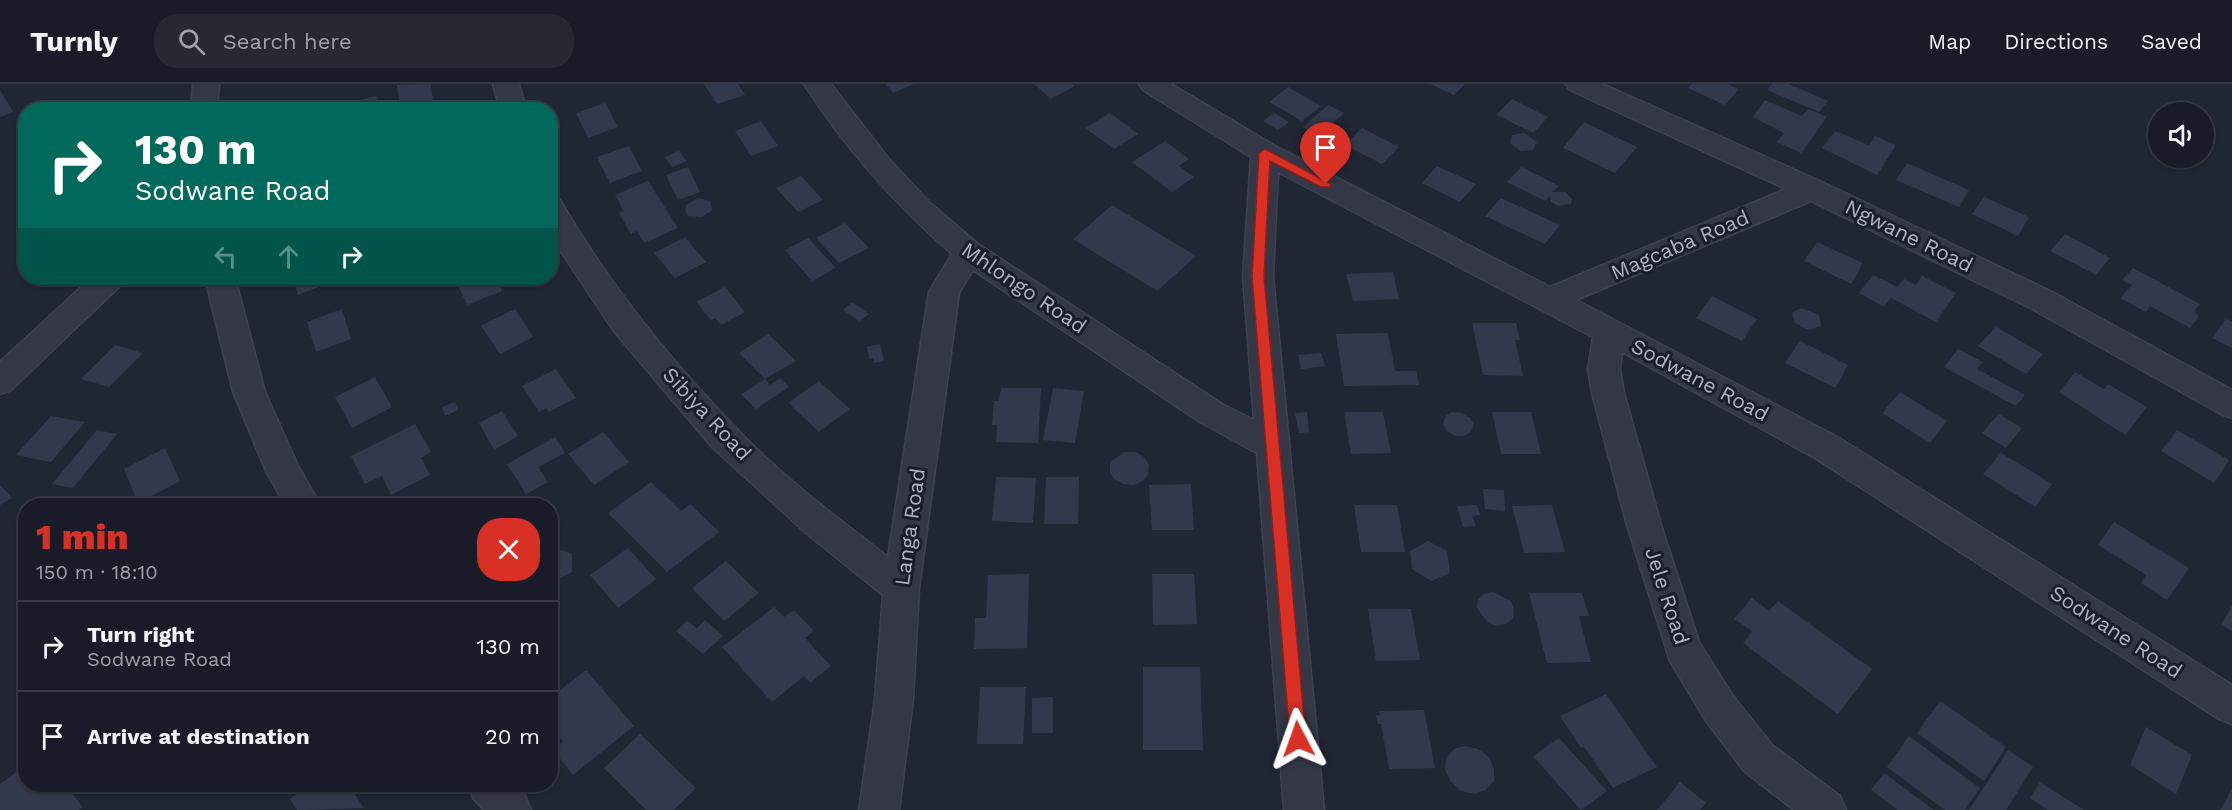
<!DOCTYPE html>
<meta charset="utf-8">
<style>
body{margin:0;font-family:"Work Sans",sans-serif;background:#262934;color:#f1f3f6;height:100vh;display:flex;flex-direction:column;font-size:22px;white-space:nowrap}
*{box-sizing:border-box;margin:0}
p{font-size:20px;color:#9fa1a8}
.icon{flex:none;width:33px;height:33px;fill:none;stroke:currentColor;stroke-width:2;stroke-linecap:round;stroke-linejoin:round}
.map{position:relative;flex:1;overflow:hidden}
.side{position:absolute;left:18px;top:414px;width:540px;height:294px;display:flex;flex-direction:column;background:#191c28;border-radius:24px;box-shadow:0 2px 4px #0004,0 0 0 2px #373a45}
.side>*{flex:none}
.banner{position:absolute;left:18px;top:18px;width:540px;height:183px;border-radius:24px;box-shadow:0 2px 4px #0004,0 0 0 2px #373a45;background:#00695c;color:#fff;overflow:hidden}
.tools{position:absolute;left:2148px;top:18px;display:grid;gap:12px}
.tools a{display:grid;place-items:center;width:66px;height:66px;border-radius:50%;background:#191c28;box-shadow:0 2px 4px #0004,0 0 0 2px #373a45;font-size:30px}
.pin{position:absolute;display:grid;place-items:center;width:51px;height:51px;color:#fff;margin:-62px -26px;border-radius:50% 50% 50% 0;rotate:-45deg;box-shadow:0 0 6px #0007}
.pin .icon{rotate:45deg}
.me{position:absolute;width:66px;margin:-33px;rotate:356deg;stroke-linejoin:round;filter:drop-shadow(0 0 4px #0008)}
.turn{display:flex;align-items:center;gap:21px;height:126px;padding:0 18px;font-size:27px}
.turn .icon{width:78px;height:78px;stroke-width:2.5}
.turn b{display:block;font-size:42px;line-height:51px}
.lanes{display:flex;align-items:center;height:57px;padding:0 18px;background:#0003;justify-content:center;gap:30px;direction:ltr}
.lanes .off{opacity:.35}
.round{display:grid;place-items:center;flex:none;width:63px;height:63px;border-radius:24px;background:#262934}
.summary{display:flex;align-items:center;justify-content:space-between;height:102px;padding:0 18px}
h1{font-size:36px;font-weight:800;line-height:45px;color:#d93025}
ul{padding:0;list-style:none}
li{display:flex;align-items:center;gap:18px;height:90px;padding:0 18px;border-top:2px solid #373a45}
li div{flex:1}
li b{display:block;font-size:22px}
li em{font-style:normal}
header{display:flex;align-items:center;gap:36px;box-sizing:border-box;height:84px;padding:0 30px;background:#191c28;border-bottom:2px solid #373a45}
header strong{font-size:28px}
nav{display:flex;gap:33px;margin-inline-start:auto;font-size:21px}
.search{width:420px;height:54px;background:#262934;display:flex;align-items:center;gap:15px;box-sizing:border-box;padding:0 21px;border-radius:24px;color:#9fa1a8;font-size:22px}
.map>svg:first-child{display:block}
.building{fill:#33394c}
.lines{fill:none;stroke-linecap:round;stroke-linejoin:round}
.minor-casing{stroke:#3e4150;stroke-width:3}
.minor{fill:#343846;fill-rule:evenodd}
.route{fill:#d93025;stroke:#8d1f18;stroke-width:1.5}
.labels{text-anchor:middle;stroke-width:6;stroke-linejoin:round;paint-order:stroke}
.street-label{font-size:21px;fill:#afb2c3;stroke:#1a1d2b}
</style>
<header>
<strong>Turnly</strong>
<div class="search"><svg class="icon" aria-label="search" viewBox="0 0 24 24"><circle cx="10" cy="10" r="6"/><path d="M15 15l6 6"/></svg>Search here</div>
<nav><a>Map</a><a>Directions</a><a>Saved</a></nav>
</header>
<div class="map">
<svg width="2232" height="726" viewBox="0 0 2232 726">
<rect width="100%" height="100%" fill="#212635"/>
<path class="building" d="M431,0L433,18L400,26L397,1Z
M704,0H738L745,11L717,20Z
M886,0H914L893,9Z
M1034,0H1072L1075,2L1051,15Z
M1430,0H1465L1454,11Z
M1692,0H1727L1739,5L1725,21L1688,4Z
M1772,0H1789L1828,17L1819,28L1767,6Z
M1288,3L1321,22L1302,37L1269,18Z
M0,6L13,28L0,33Z
M376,12L379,26H355L353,18Z
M1512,15L1548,33L1533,49L1496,31Z
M1765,16L1802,32L1808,25L1827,33L1801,69L1777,58L1784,49L1753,33Z
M605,19L618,43L588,54L576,29Z
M1328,21L1344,29L1319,52L1303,43Z
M1110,29L1138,50L1114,65L1085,44Z
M1274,29L1289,38L1278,46L1263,37Z
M761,37L778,62L751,72L735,47Z
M1584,38L1637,63L1615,89L1563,64Z
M1362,44L1399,63L1382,80L1345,61Z
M1835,47L1869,61L1875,52L1896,61L1877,91L1822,64Z
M1524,49L1537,58L1533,66L1520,67L1510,59L1512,51Z
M1165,57L1189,75L1179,82L1194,93L1172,108L1132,78Z
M629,62L642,87L610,99L597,73Z
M679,67L687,77L672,83L665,73Z
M1907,79L1969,106L1959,123L1896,96Z
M1437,82L1476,100L1460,118L1422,99Z
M688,83L700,108L678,116L666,91Z
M1521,83L1559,102L1552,108H1565L1572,115L1571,120L1558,122L1551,118L1549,112L1545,117L1507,98Z
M801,92L823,116L798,128L776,104Z
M648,97L678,144L644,159L637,147L631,150L619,129L624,127L615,111Z
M1984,113L2029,133L2018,152L1972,130Z
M698,114L710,117L712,126L702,133L689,132L685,128L686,121Z
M1501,114L1560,141L1545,160L1485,132Z
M1112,121L1196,172L1157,207L1073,155Z
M845,139L869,164L839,179L816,154Z
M2065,150L2110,174L2096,191L2050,167Z
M685,153L706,178L675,194L654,169Z
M808,154L836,184L812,197L785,166Z
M1817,158L1863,179L1851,200L1804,177Z
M2133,184L2200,220L2194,227L2199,232L2190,244L2150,222L2146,228L2120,214L2132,201L2122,196Z
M1393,188L1399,215L1353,217L1346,190Z
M1873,191L1897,203L1904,195L1916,201L1922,192L1956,209L1936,238L1891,214L1884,223L1859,209Z
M293,194H333L334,197L298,211Z
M455,194H496L502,207L467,221Z
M725,203L745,228L721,241L715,234L711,236L696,218Z
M1712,212L1757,235L1742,257L1696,234Z
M852,218L869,230L859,237L843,226Z
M1801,224L1819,231L1821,242L1809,246L1795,239L1792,229Z
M342,225L351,255L316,268L307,238Z
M515,225L533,253L500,270L481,242Z
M2226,235L2232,238V264L2212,254Z
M1472,239H1516L1520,256H1515L1523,292L1483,291Z
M1996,243L2043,270L2026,290L1978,262Z
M1388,249L1395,287H1416L1419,301L1344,302L1336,250Z
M768,250L796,277L765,295L770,301L780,294L789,303L756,325L741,310L765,295L739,269Z
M1800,257L1848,281L1835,304L1785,279Z
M880,260L884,277L874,279L873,274L869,275L867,263Z
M115,261L143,269L109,303L81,295Z
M1958,265L1983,278L1977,285L2025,311L2016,322L1944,283Z
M1321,269L1325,282L1301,285L1298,271Z
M556,285L576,314L549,328L546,324L539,328L522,302Z
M2075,288L2104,305L2108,300L2147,323L2125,351L2059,308Z
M375,293L392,323L352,344L335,313Z
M819,297L850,325L819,348L788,319Z
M1001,304H1041L1038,359L996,358L997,341H992L994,317H999Z
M1053,304L1084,307L1075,359L1043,356Z
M1900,308L1947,337L1930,359L1882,329Z
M455,318L458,326L445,332L442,323Z
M502,327L518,352L494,366L479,339Z
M1307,328L1309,348L1299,349L1295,329Z
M1344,328H1383L1391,369L1351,370Z
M1452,328L1462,329L1470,334L1474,341L1471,348L1464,352H1455L1447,347L1443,340L1446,332Z
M1492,328H1531L1541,370H1501Z
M1999,330L2022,344L2006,364L1982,349Z
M51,332L85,338L51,378L16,371Z
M415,340L431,368L421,374L430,391L391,411L382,392L365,400L351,372Z
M97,346L117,350L73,404L52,400Z
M2177,346L2229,376L2214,399L2161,367Z
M603,348L629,378L594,401L568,370Z
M555,353L565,369L538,383L548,398L526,410L507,380Z
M165,364L180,397L138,419L124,385Z
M1125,368H1136L1144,373L1149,381L1148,390L1143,397L1134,401L1123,400L1114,395L1110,388V378Z
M2001,369L2052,400L2035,423L1983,390Z
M996,393L1036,394L1033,439L992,437Z
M1046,393H1079L1078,440H1044Z
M651,398L681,427L690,420L719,448L667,488L608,429Z
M1191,400L1194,446H1152L1149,401Z
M0,401L12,414L0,421Z
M1483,405L1504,406L1505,427L1485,425Z
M1354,421H1397L1405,468H1361Z
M1477,421L1480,431L1472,432L1476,442L1463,443L1457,422Z
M1552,421L1565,468L1524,469L1512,422Z
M2114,438L2189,484L2167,516L2141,499L2146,491L2098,461Z
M1428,457L1447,467L1450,489L1431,497L1412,485L1410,467Z
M552,464L572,469V488L550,499Z
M628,464L656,495L618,524L590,491Z
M726,477L759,509L724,537L692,504Z
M1029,490L1027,564L974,565L975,534H986L988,491Z
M1152,490H1194L1197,540L1153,541Z
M1493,508L1511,517L1514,526L1513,534L1506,540L1497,542L1488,539L1477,524L1478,515L1484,510Z
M1529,509H1582L1589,532H1579L1591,578L1547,579Z
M1752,514L1769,527L1778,517L1872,585L1838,630L1743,559L1752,547L1734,535Z
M2232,522V547L2221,540Z
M774,523L784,533L794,526L814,547L805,554L831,582L810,599L804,592L772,618L722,563Z
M1368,525H1411L1420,576L1376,577Z
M705,536L723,552L703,570L676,547L687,537L697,544Z
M1143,583H1200L1203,666H1143Z
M586,586L634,642L573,691L553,666L563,658L551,641L560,634L550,622V614Z
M980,603H1026L1023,660H977Z
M1606,610L1657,683L1613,704L1584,663L1581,664L1560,632Z
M1053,613V649H1032V614Z
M1940,617L2006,663L1984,697L1917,649Z
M1424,626L1435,684L1389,685L1381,640H1378L1376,631H1380L1379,627Z
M2146,643L2192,671L2176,710L2130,681Z
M640,650L696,704L674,726H646L604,684Z
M1909,652L1980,704L1965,726H1945L1887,683Z
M1559,654L1607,707L1581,726L1533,672Z
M1465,662L1478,665L1489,673L1494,685V697L1486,706L1475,710L1461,707L1451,698L1445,686L1446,674L1454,665Z
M2008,666L2033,683L2006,726H1969Z
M26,681V700H64L83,723L79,726H0V700Z
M1884,689L1934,726H1898L1871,706Z
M1680,698L1706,719L1700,726H1657Z
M2040,698L2084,726H2048L2030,714Z
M310,700H348L364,724L297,726L290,715Z
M2232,705V726H2220Z"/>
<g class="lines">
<defs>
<path id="minor" d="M193,0H219L217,26H191Z
M493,0H519L526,26H500Z
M804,0H831L888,74L930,119L978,160L1222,320L1254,336L1243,192L1251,73L1143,6L1139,0H1171L1275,62L1550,203L1786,105L1570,6L1566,0H1602L1822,98L2052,208L2232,306V334L2221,330L2030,224L1811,117L1576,216L1839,354L2232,601V640L2219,635L1815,374L1622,268L1620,285L1624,309L1661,441L1699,558L1732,611L1772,661L1840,712L1846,726H1794L1744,687L1706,637L1670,577L1627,441L1592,309L1588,285L1593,253L1278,88L1273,192L1324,726H1284L1257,369L1200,338L973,186L959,209L919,504L913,615L899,726H859L875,615L883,511L805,448L712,363L613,246L550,151V113L560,116C608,199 668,274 735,343C780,391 836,433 888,473L929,208L952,170C895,120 845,64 804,0Z
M91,194H124L120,202L11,306L0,310V278Z
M205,194H235L265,308L298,382L321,422H286L267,389L233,308Z
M468,700H514L525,712L531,726H484L473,714Z"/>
</defs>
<use href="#minor" class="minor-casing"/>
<use href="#minor" class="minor"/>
</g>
<path class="route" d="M1265,65L1331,100L1330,103H1321L1270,77L1264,192L1306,655L1304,660L1298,663L1293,660L1290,655L1252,192L1259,69Z"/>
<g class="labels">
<g class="street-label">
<text transform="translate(1909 152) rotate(26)" y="7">Ngwane Road</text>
<text transform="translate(1680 161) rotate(-23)" y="7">Magcaba Road</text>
<text transform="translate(1024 204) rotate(34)" y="7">Mhlongo Road</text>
<text transform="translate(1700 296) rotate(28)" y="7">Sodwane Road</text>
<text transform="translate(707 330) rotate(47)" y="7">Sibiya Road</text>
<text transform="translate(910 443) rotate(-82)" y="7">Langa Road</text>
<text transform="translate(1667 512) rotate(72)" y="7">Jele Road</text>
<text transform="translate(2116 548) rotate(33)" y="7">Sodwane Road</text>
</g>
</g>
</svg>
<div class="tools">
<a><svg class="icon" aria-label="sound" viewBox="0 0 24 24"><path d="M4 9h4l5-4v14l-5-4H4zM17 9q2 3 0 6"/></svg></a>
</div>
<div class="pin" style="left:1326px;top:100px;background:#d93025"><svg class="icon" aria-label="arrive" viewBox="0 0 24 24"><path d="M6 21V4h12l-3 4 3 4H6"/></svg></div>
<svg class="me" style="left:1298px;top:655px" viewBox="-20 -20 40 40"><path d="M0-17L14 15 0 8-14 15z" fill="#d93025" stroke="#fff" stroke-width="4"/></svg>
<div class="banner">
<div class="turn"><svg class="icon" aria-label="right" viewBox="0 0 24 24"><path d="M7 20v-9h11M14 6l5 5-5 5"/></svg><div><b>130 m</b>Sodwane Road</div></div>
<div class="lanes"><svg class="icon off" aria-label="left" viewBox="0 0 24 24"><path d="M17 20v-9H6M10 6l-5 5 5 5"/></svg><svg class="icon off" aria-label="ahead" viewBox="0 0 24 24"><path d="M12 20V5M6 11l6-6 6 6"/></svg><svg class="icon" aria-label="right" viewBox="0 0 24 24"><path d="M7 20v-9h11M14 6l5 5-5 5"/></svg></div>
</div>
<section class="side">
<div class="summary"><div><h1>1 min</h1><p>150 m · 18:10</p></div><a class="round" style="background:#d93025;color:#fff"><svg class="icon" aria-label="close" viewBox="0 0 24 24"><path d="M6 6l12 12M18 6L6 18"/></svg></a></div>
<ul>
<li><svg class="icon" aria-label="right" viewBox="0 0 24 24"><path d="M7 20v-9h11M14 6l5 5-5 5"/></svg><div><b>Turn right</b><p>Sodwane Road</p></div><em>130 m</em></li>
<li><svg class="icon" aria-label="arrive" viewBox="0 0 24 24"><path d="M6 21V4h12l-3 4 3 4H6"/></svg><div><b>Arrive at destination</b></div><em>20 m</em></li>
</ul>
</section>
</div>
